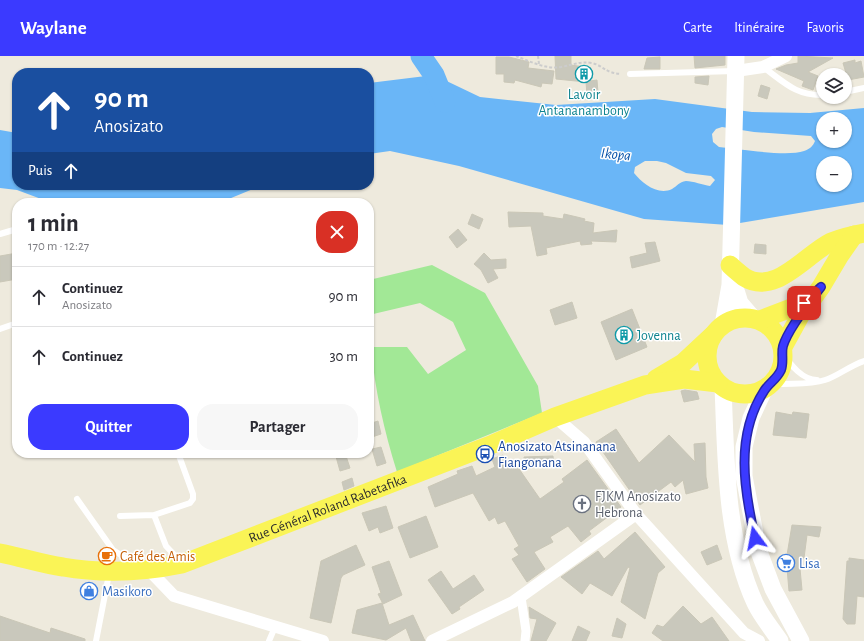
<!DOCTYPE html>
<html lang="fr">
<meta charset="utf-8">
<style>
body{margin:0;font-family:"Alegreya Sans",sans-serif;background:#f7f7f7;color:#2b2b33;height:100vh;display:flex;flex-direction:column;font-size:15px;white-space:nowrap}
*{box-sizing:border-box;margin:0}
p{font-size:13px;color:#7c7c81}
.icon{flex:none;width:22px;height:22px;fill:none;stroke:currentColor;stroke-width:2;stroke-linecap:round;stroke-linejoin:round}
.map{position:relative;flex:1;overflow:hidden}
.panel{position:absolute;left:12px;top:142px;width:362px;height:260px;display:flex;flex-direction:column;background:#fff;border-radius:16px;box-shadow:0 1px 3px #0004}
.panel>*{flex:none}
.banner{position:absolute;left:12px;top:12px;width:362px;height:122px;border-radius:16px;box-shadow:0 1px 3px #0004;background:#1a4fa0;color:#fff;overflow:hidden}
.buttons{position:absolute;left:816px;top:12px;display:grid;gap:8px}
.buttons a{display:grid;place-items:center;width:36px;height:36px;border-radius:50%;background:#fff;box-shadow:0 1px 3px #0004;font-size:20px}
.pin{position:absolute;display:grid;place-items:center;width:34px;height:34px;color:#fff;margin:-17px;border-radius:8px;box-shadow:0 2px 6px #0006}
.me{position:absolute;width:44px;margin:-22px;rotate:347deg;stroke-linejoin:round;filter:drop-shadow(0 0 3px #0008)}
.turn{display:flex;align-items:center;gap:14px;height:84px;padding:0 16px;font-size:18px}
.turn .icon{width:52px;height:52px;stroke-width:2.5}
.turn b{display:block;font-size:28px;line-height:34px}
.then{display:flex;align-items:center;height:38px;padding:0 16px;background:#0003;gap:8px;font-size:15px}
.round{display:grid;place-items:center;flex:none;width:42px;height:42px;border-radius:16px;background:#f7f7f7}
.overview{display:flex;align-items:center;justify-content:space-between;height:68px;padding:0 16px}
h1{font-size:24px;font-weight:700;line-height:30px}
.button{display:flex;gap:8px;margin-top:auto;padding:8px 16px}
.button a{flex:1;height:46px;border-radius:16px;background:#3b3aff;color:#fff;font-size:16px;font-weight:700;line-height:46px;text-align:center}
.button a+a{background:#f7f7f7;color:#2b2b33}
ul{padding:0;list-style:none}
li{display:flex;align-items:center;gap:12px;height:60px;padding:0 16px;border-top:1px solid #e1e1e2}
li div{flex:1}
li b{display:block;font-size:15px}
li em{font-style:normal}
header{display:flex;align-items:center;gap:24px;box-sizing:border-box;height:56px;padding:0 20px;background:#3b3aff;color:#fff}
header strong{font-size:19px}
nav{display:flex;gap:22px;margin-inline-start:auto;font-size:14px}
.map>svg:first-child{display:block}
.green{fill:#a2e896}
.water{fill:#6ab6f7;fill-rule:evenodd}
.lines{fill:none;stroke-linecap:round;stroke-linejoin:round}
.river{stroke:#6ab6f7;stroke-width:21}
.building{fill:#c9c8bc;stroke:#cac7b7}
.path{stroke:#ccc;stroke-width:2;stroke-dasharray:3 2;stroke-linecap:butt}
.service{stroke:#fff;stroke-width:6}
.pedestrian{stroke:#fff;stroke-width:9}
.minor{stroke:#fff;stroke-width:12}
.secondary{stroke:#fff;stroke-width:17}
.primary{stroke:#faf456;stroke-width:19}
.route-casing{stroke:#2626a6;stroke-width:10}
.route{stroke:#3b3aff;stroke-width:7}
.labels{text-anchor:middle;stroke-width:3;stroke-linejoin:round;paint-order:stroke}
.culture-label{font-size:14px;fill:#0d838f;stroke:#fff}
.transit-label{font-size:14px;fill:#164399;stroke:#fff;text-anchor:start}
.worship-label{font-size:14px;fill:#5b616d;stroke:#fff;text-anchor:start}
.street-label{font-size:14px;fill:#2c2c2c;stroke:#fff}
.food-label{font-size:14px;fill:#c56008;stroke:#fff;text-anchor:start}
.shop-label{font-size:14px;fill:#366cbe;stroke:#fff;text-anchor:start}
.water-label{font-size:15px;font-style:italic;fill:#0450a8;stroke:#fff}
</style>
<header>
<strong>Waylane</strong>
<nav><a>Carte</a><a>Itinéraire</a><a>Favoris</a></nav>
</header>
<div class="map">
<svg width="864" height="585" viewBox="0 0 864 585">
<rect width="100%" height="100%" fill="#eeeadd"/>
<path class="green" d="M432,209L485,237L538,330L542,357L397,416C384,374 375,335 371,291H407L428,318L466,294L453,266L420,247L369,259V224Z"/>
<path class="water" d="M434,19L480,41L556,49L655,43L752,56L810,57L864,52V146L728,169L644,163L459,110L390,95L369,98V27ZM823,63H845V85H823ZM722,71L754,76L811,80L815,85C813,90 810,93 804,95C787,101 739,93 719,91L713,86L712,78L716,73ZM645,105H657L666,107L686,117L711,120L715,124L710,130C703,129 693,125 686,125C679,126 677,130 672,133C658,140 642,127 634,117L635,111ZM823,107H845V129H823Z
M0,74L17,77V129H263L219,147H52L17,134L0,132Z"/>
<g class="lines">
<path class="river" d="M421,0L434,19L445,46"/>
</g>
<path class="building" d="M555,0H571V9L591,12L590,25L597,24L598,37L587,39L586,26L556,23Z
M694,0H725V9L695,12Z
M798,0L833,2L808,16L818,20L813,34L802,30L804,25L776,13L786,9L798,7Z
M496,1H509L529,6L528,12L554,15L552,28L542,27L541,31L515,24L514,27L504,26V18H496Z
M660,1V13H644L647,2Z
M855,4V7L861,5L864,21L848,24L843,7Z
M709,20L708,29L695,27V21Z
M761,29L770,32L767,43L758,40Z
M508,156L543,157V160L563,163L564,158L577,161L585,163L584,165L594,167L593,177L617,174L616,186L591,185L592,188L581,189L580,185L546,192L547,198L537,200L531,170L509,171Z
M472,158L483,163L479,173L468,168Z
M458,173L467,184L457,192L449,181Z
M655,186L660,205L632,212L630,201L647,197L645,187Z
M755,188L766,189V198L754,197Z
M17,197V223L0,226V200Z
M484,197L491,204L506,203V212L493,213L498,222L488,227L481,214L474,208Z
M572,246L577,262L555,269L550,254Z
M632,253L647,291L616,304L601,266Z
M685,334L697,336L699,343L684,346L681,335Z
M776,356L792,359L793,356L809,358L806,382L773,379Z
M378,365L381,378L372,381L369,368Z
M616,373L639,407L669,379L695,406L694,388L705,387L706,421L708,432L686,438L683,424L675,431L671,426L640,449L596,386Z
M381,391L386,407L377,410L372,393Z
M335,397H345L350,412L340,415Z
M503,399L508,413L517,410L540,443L564,426L562,423L587,404L621,451L589,475L591,478L581,486L568,470L550,481L553,486L534,496L545,513L527,526L512,503L519,499L514,493L519,490L505,465L498,468L495,461L489,465L473,437L435,451L428,431L458,418L457,415L472,410L476,420L495,411L492,403Z
M553,400L554,410L524,411V401Z
M352,422L354,430L344,434L342,426Z
M386,450L393,472L380,477L378,471L369,475L362,457Z
M426,460L438,491L410,502L398,471Z
M792,469L821,471L819,481L807,479L804,502H799L802,534L789,535L787,512L782,513L778,502L787,499Z
M635,476L665,511L658,517L645,563L621,546L630,512L628,511L612,540L590,527L582,538L561,521L598,495L604,503Z
M356,489L365,509L343,519L341,522L331,567L310,562L321,505Z
M717,489L722,503L707,509L701,496Z
M849,502L864,504V541L857,540L855,568H847L843,563L847,505H849Z
M389,505L402,539L383,548L378,538L381,537L372,511Z
M441,515L453,533L474,519L484,534L459,551L460,553L452,558L428,524Z
M382,547L389,569L413,559L425,585H411L406,572L386,584L352,577L357,554Z
M683,550L701,568L712,561L729,585H663L652,577L657,569L663,571Z
M529,551L556,567L546,585H531L537,563L530,562Z
M0,560L50,577L51,572L85,583V585H0Z
M617,562L626,568L622,582L612,580Z
M578,570L590,576L586,585H572Z"/>
<g class="lines">
<path class="path" d="M516,0C529,5 547,14 561,11C573,9 580,5 592,7C604,10 605,17 621,18
M538,0L539,8"/>
<path class="service" d="M763,11C784,26 796,40 823,39
M630,18L735,15
M845,36L864,32
M0,178L17,173
M0,273L17,267
M784,298C790,309 803,324 817,324
M774,326L779,328C794,327 810,329 825,324C838,320 849,310 864,305
M77,443L113,494L137,509
M154,459L166,490L180,505
M120,460L154,459L190,447L193,443V438L178,397
M96,585L109,518
M269,585L275,571"/>
<path class="pedestrian" d="M521,541L526,575L525,585"/>
<path class="minor" d="M736,15L763,11L786,0
M636,458L744,577L759,585
M149,514L174,540L323,585
M432,585L513,546L636,458L584,386L555,361"/>
<path class="secondary" d="M733,225L740,247L753,262
M723,269L730,229L736,0
M723,331C726,401 725,482 755,547C761,560 772,573 780,585
M764,334L751,362L744,391V420L758,493L773,533L801,585"/>
<g class="primary">
<path d="M730,209C734,213 739,217 744,221C775,241 806,198 831,186C841,182 853,179 864,177"/>
<circle cx="745" cy="300" r="38"/>
<path d="M760,264L804,247L810,241"/>
<path d="M783,291L800,260L821,231L840,199L854,179"/>
<path d="M656,323L683,307L713,279"/>
<path id="s1" d="M0,497C21,501 42,508 63,511C103,518 143,516 182,508L493,388L555,361L645,329L684,323L718,327"/>
</g>
</g>
<g class="lines">
<defs>
<path id="route" d="M755,482C744,433 735,380 764,335C769,327 777,323 781,314C784,306 781,297 783,290C788,273 810,245 821,231L804,247"/>
</defs>
<use href="#route" class="route-casing"/>
<use href="#route" class="route"/>
</g>
<defs>
<symbol id="building-ring" viewBox="-11 -11 22 22"><circle r="9.5" fill="#fff" stroke="#0f9aa8" stroke-width="1.5"/><path d="M-4-6H4V6H1V3H-1V6H-4ZM-2.5-4.3h1.7v1.8h-1.7ZM.8-4.3h1.7v1.8H.8ZM-2.5-1h1.7V.8h-1.7ZM.8-1h1.7V.8H.8Z" fill="#0f9aa8"/></symbol>
<symbol id="bus-ring" viewBox="-11 -11 22 22"><circle r="9.5" fill="#fff" stroke="#1a4fb4" stroke-width="1.5"/><path d="M-5-6H5V4H4V6H2V4H-2V6H-4V4H-5ZM-3.5-4V0h7V-4ZM-3.5 1.2v1.5H-2V1.2ZM2 1.2v1.5H3.5V1.2Z" fill="#1a4fb4"/></symbol>
<symbol id="church-ring" viewBox="-11 -11 22 22"><circle r="9.5" fill="#fff" stroke="#6b7280" stroke-width="1.5"/><path d="M-1.2-6h2.4v3.5h3.3v2.4h-3.3V6h-2.4V-.1h-3.3v-2.4h3.3Z" fill="#6b7280"/></symbol>
<symbol id="cafe-ring" viewBox="-11 -11 22 22"><circle r="9.5" fill="#fff" stroke="#e8710a" stroke-width="1.5"/><path d="M-5.5-4.5H6V0H3Q3 3.5 0 3.5H-2.5Q-5.5 3.5-5.5 0ZM3-3.2v2h1.7v-2ZM-6 4.5H4V6H-6Z" fill="#e8710a"/></symbol>
<symbol id="supermarket-ring" viewBox="-11 -11 22 22"><circle r="9.5" fill="#fff" stroke="#3f7fe0" stroke-width="1.5"/><path d="M-6-5.5h2.5l.6 2H6L4.5 2H-2.5L-4.4-4H-6ZM-1.5 3.2a1.3 1.3 0 1 0 .1 0ZM3 3.2a1.3 1.3 0 1 0 .1 0Z" fill="#3f7fe0"/></symbol>
<symbol id="shop-ring" viewBox="-11 -11 22 22"><circle r="9.5" fill="#fff" stroke="#3f7fe0" stroke-width="1.5"/><path d="M-5-2.5h2.3a2.7 3.5 0 0 1 5.4 0H5L5.5 6h-11ZM-1.5-2.5h3a1.5 2.3 0 0 0-3 0Z" fill="#3f7fe0"/></symbol>
</defs>
<g fill-rule="evenodd">
<use href="#building-ring" x="574" y="8" width="20" height="20"/>
<use href="#building-ring" x="614" y="269" width="20" height="20"/>
<use href="#bus-ring" x="475" y="388" width="20" height="20"/>
<use href="#church-ring" x="572" y="438" width="20" height="20"/>
<use href="#cafe-ring" x="97" y="490" width="20" height="20"/>
<use href="#supermarket-ring" x="776" y="497" width="20" height="20"/>
<use href="#shop-ring" x="79" y="525" width="20" height="20"/>
</g>
<g class="labels">
<g class="culture-label">
<text x="584" y="43">Lavoir<tspan x="584" dy="16">Antananambony</tspan></text>
<text x="637" y="284" text-anchor="start">Jovenna</text>
</g>
<g class="transit-label">
<text x="498" y="395">Anosizato Atsinanana<tspan x="498" dy="16">Fiangonana</tspan></text>
</g>
<g class="worship-label">
<text x="595" y="445">FJKM Anosizato<tspan x="595" dy="16">Hebrona</tspan></text>
</g>
<g class="street-label">
<text dy="5" stroke="none"><textPath href="#s1" startOffset="340">Rue Général Roland Rabetafika</textPath></text>
</g>
<g class="food-label">
<text x="120" y="505">Café des Amis</text>
</g>
<g class="shop-label">
<text x="799" y="512">Lisa</text>
<text x="102" y="540">Masikoro</text>
</g>
<g class="water-label">
<text transform="translate(616 98) rotate(6)" y="5">Ikopa</text>
</g>
</g>
</svg>
<div class="buttons">
<a><svg class="icon" aria-label="layers" viewBox="0 0 24 24"><path d="M12 4l9 5-9 5-9-5zM3 14l9 5 9-5"/></svg></a>
<a>+</a>
<a>−</a>
</div>
<div class="pin" style="left:804px;top:247px;background:#d93025"><svg class="icon" aria-label="arrive" viewBox="0 0 24 24"><path d="M6 21V4h12l-3 4 3 4H6"/></svg></div>
<svg class="me" style="left:755px;top:482px" viewBox="-20 -20 40 40"><path d="M0-17L14 15 0 8-14 15z" fill="#3b3aff" stroke="#fff" stroke-width="4"/></svg>
<div class="banner">
<div class="turn"><svg class="icon" aria-label="ahead" viewBox="0 0 24 24"><path d="M12 20V5M6 11l6-6 6 6"/></svg><div><b>90 m</b>Anosizato</div></div>
<div class="then">Puis<svg class="icon" aria-label="ahead" viewBox="0 0 24 24"><path d="M12 20V5M6 11l6-6 6 6"/></svg></div>
</div>
<section class="panel">
<div class="overview"><div><h1>1 min</h1><p>170 m · 12:27</p></div><a class="round" style="background:#d93025;color:#fff"><svg class="icon" aria-label="close" viewBox="0 0 24 24"><path d="M6 6l12 12M18 6L6 18"/></svg></a></div>
<ul>
<li><svg class="icon" aria-label="ahead" viewBox="0 0 24 24"><path d="M12 20V5M6 11l6-6 6 6"/></svg><div><b>Continuez</b><p>Anosizato</p></div><em>90 m</em></li>
<li><svg class="icon" aria-label="ahead" viewBox="0 0 24 24"><path d="M12 20V5M6 11l6-6 6 6"/></svg><div><b>Continuez</b></div><em>30 m</em></li>
</ul>
<div class="button"><a>Quitter</a><a>Partager</a></div>
</section>
</div>
